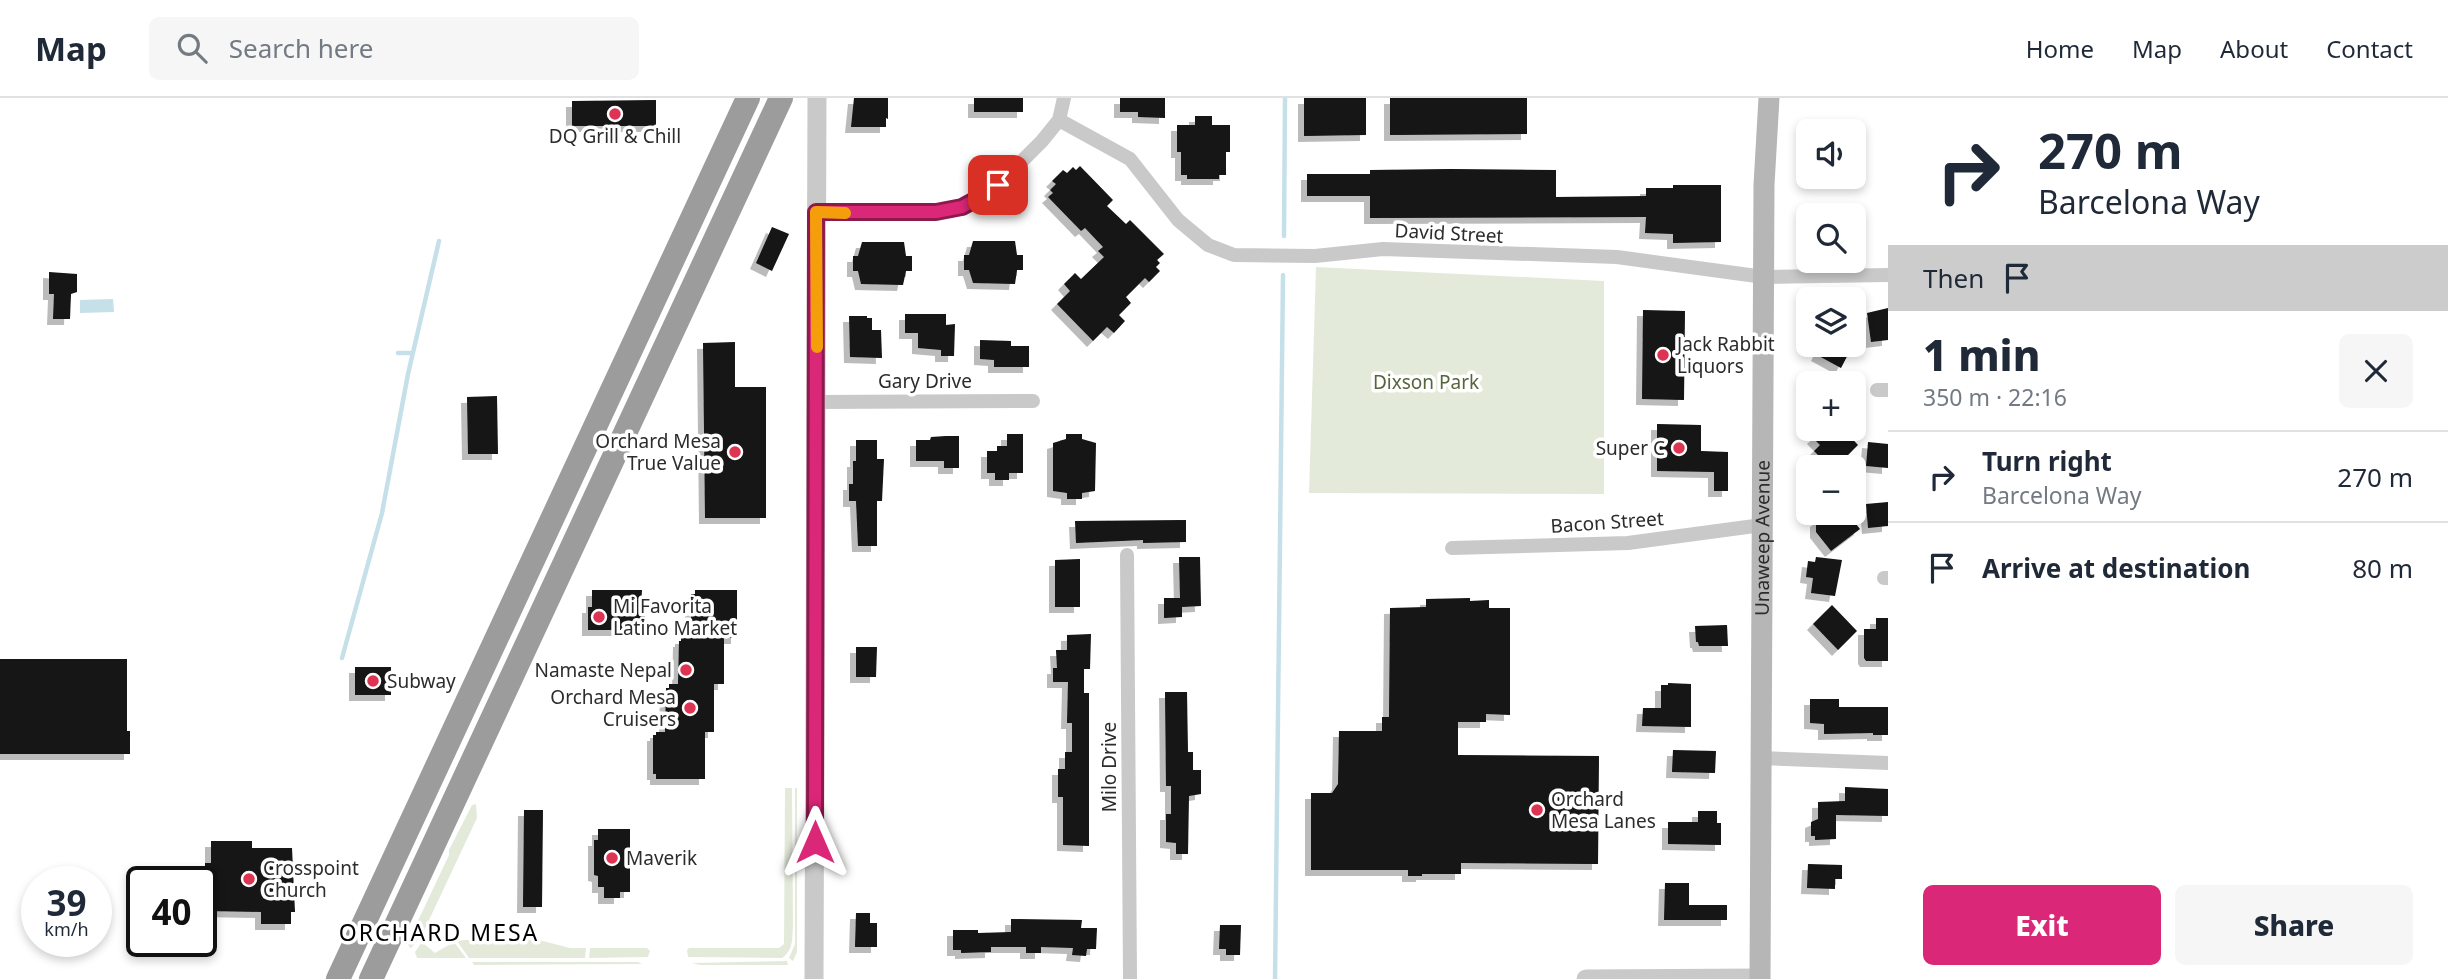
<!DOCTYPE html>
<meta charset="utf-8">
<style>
body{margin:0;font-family:"Noto Sans",sans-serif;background:#f6f6f7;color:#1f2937;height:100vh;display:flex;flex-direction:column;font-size:26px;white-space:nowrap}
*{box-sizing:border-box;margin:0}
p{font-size:23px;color:#747a83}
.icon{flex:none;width:38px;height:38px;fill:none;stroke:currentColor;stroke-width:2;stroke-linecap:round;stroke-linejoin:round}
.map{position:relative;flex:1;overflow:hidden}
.panel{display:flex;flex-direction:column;background:#fff;width:560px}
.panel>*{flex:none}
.top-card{background:#fff;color:#1f2937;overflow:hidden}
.controls{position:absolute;left:1796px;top:21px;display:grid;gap:14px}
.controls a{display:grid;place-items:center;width:70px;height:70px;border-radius:10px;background:#fff;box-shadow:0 4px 10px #0003;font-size:35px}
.speed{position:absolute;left:21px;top:768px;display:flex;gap:14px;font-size:35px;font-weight:700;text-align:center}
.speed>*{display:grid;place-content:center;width:91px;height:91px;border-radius:50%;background:#fff;box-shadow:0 4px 10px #0003;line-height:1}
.speed small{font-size:18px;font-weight:400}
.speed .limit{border:4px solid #111;border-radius:10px;background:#fff;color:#111}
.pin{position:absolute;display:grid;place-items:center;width:60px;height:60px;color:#fff;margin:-30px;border-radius:14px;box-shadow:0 4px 10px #0006}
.me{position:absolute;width:77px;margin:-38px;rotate:0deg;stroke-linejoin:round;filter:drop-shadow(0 0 5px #0008)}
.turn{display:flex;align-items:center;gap:24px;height:147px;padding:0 35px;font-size:32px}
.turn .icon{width:91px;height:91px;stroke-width:2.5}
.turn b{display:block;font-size:49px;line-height:60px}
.then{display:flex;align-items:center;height:66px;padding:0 35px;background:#0003;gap:14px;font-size:26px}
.round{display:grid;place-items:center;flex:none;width:74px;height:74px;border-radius:10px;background:#f6f6f7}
.head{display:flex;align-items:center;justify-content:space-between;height:119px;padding:0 35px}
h1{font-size:42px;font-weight:800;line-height:52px}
.action{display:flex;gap:14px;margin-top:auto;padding:14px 35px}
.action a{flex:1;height:80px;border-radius:10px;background:#db2777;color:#fff;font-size:28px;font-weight:800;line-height:80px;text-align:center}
.action a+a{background:#f6f6f7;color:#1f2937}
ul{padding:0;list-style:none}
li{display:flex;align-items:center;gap:21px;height:91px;padding:0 35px;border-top:2px solid #e0e1e3}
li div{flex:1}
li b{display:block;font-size:26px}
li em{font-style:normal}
header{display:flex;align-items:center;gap:42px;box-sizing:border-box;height:98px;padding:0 35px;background:#fff;border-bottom:2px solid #e0e1e3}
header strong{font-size:33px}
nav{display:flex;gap:38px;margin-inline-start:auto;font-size:24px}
.search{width:490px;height:63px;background:#f6f6f7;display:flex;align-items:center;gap:18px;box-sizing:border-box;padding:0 24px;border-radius:10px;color:#747a83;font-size:26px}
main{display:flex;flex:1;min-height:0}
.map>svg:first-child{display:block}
.green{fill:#e4eada}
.water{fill:#c6e0e9}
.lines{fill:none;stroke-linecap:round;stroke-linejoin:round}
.stream{stroke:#c6e0e9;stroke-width:4.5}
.building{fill:#131313;filter:url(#shadow)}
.minor{stroke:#c9c9c9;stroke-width:14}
.tertiary{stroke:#c9c9c9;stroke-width:19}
.secondary{stroke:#b6b6b6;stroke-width:21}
.trunk{stroke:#9c9c9c;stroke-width:24}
.route-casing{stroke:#8e194d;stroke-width:18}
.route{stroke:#db2777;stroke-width:12}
.slow{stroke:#f59e0b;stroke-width:12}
.poi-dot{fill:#de3453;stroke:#fff;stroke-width:2.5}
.labels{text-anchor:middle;stroke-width:7;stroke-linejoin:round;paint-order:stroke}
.poi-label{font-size:19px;fill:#2c2c2c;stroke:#fff;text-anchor:start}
.street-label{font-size:19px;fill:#2c2c2c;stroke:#fff}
.park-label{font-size:19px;fill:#54663c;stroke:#fff}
.quarter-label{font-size:23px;letter-spacing:2px;fill:#000;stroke:#fff}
</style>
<header>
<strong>Map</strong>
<div class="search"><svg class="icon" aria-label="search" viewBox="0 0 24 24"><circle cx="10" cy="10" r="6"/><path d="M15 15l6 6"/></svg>Search here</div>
<nav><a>Home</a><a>Map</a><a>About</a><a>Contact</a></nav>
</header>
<main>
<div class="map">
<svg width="1888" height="881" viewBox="0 0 1888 881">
<defs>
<filter id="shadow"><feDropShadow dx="-6" dy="6" stdDeviation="0" flood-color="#0004"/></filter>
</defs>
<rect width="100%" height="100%" fill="#fff"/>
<path class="green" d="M1316,169L1604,183V396L1309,395Z
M785,690H792L793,827C792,840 794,852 782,860L688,859L687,852L689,850H779L784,846Z
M795,690H797V854L793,863L789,860L795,846Z
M476,706L477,720L422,837L411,850L409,849L408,844L449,757V752L472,707Z
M465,842H539L570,850H586L585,860H469L457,843Z
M422,844L435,855L454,844L466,860H417L415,854Z
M590,850H647L650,853L648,859L589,860Z
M787,863L788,867H700L692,865Z
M472,864H638L642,866L474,867Z"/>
<path class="water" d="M113,201L114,214L80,215V202Z"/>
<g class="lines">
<path class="stream" d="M1284,138L1285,0
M398,255H413
M342,560L382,415L408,276L439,143
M1275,881L1283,177"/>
</g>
<path class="building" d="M854,0H888V21L886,20V29H851Z
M974,0H1023V14H974Z
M1120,0H1165V20L1138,19V14H1120Z
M1304,0H1366V37L1304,38Z
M1390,0H1527V36L1390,37Z
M656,2V28H572V3Z
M1195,18H1212V27H1230V54H1226V77H1219V81H1187V77H1181V54H1177V27H1195Z
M1080,68L1113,102L1107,108L1126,126L1130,122L1164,156L1157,162L1160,165L1156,169L1160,173L1149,184L1145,180L1126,199L1131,205L1119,217L1125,223L1114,235L1107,229L1093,243L1057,206L1070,193L1064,186L1075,175L1081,181L1104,159L1098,153L1103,149L1085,130L1081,133L1048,99L1053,95L1050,92L1056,86L1052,83L1063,72L1067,75L1073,69L1076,72Z
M1450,71L1556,72V99L1646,98V90H1673V87H1721V144L1673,145V136L1645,135L1646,119L1370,120V98H1307V76H1370V72Z
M772,129L789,136L772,173L756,165Z
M973,143H1015L1017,157H1023V172H1017L1015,186L973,185L969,172H964V157H969Z
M862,144H904L906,158H912V173H906L903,187L861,186L858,173H853V158H858Z
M49,174L77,176V194L71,196L70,221H53L54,196H49Z
M1888,210V242L1871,244L1867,215Z
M1643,212L1685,213L1684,302L1642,301Z
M905,216H946V227L955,226L954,258H941V252L918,250V235H905Z
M849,218H867V220H872V232H881L882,260L850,259Z
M980,242L1011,243V248H1029V269H994V262L980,261Z
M735,244V289H766V420H705L703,245Z
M1822,247H1853L1841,270L1817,257Z
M497,298L498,356H468L467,299Z
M1657,326L1701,327V353L1728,354V393H1714V374L1657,373Z
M1823,331H1843L1858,347L1839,366L1832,359L1826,365L1814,353L1820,347L1813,340Z
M1007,336H1023V375H1009V382H995V375H987V353H997V348H1007Z
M1066,336H1082V341L1096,345L1095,393L1082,395V401H1067V395L1053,393V345L1066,341Z
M946,338H959V370H944V363H916V342H930L931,339Z
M856,342H877V361H884L882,403H877V448H858L856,403H849V386H853V363H856Z
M1868,344L1888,346V370L1866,368Z
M1888,404V428L1868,430L1866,406Z
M1827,415H1847L1860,431L1831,453L1816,434V423Z
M1186,422V444L1143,445V442L1076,445L1075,423Z
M1179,459H1200L1201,508L1182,509V519L1164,520V500H1180Z
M1816,459L1842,462L1835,498L1811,495L1813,480L1806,479L1808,463L1815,464Z
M1080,461V509H1055V462Z
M592,492H642L641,509H645L644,532H588V509H592Z
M695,492H737V540H724V586H714V634H705V681H656V676H653V637H656V634H665L666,590H669V586H678L679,543H681V540H691V496H695Z
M1470,500V503L1489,502V510H1510V617L1486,616V624H1458V657L1599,658L1598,766L1461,765V776H1422V778H1408V772H1311V695H1332L1338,686L1339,633H1382V619H1389L1390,510L1426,509V501Z
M1832,507L1857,533L1838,552L1813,526Z
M1876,520H1888V563H1866L1864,560V531H1876Z
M1727,527L1728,548H1699L1698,544H1696L1695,528Z
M1091,536L1090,571H1084V595H1089V748L1063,747V699H1058V671H1065V654H1072V625H1067L1068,584H1053V570H1057L1056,552H1067V537Z
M856,549H877L876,579H856Z
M0,561H127V633H130V656H0Z
M355,569H391V597H355Z
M1668,585L1691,586V629L1642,628L1643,610H1661V587H1668Z
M1165,594H1187L1188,654H1193V672H1201V696L1189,698L1188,756H1176V745L1166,744V716H1171V688H1166Z
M1810,601H1839V609H1888V637H1873V635L1824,636V626L1810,625Z
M1673,652L1716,653L1715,675L1672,674Z
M1845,689L1888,691V718L1836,717V741L1815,742V738H1811V724L1818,721V704L1845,703Z
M524,712H543L542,809H523Z
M1698,713H1717V725H1721V747L1668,746V724H1698Z
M598,731H630V794H620V800H604V789H598V778L594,777V742H598Z
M211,743H252V750H292L295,814H291V826H261V814L206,813V803H201V788H205V765H211Z
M1808,766L1842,767V781H1835V791L1807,790Z
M1665,785H1689V807H1727V822H1664Z
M856,815H870V825H877V849H855Z
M1011,821L1082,822L1081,830H1097L1096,851H1087L1086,858L1072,857L1073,850L1041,849V855H1026V849H991V854L961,855V852H953V832H978V835L1011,834Z
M1220,827H1241L1240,857H1226V851H1219Z"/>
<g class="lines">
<path class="minor" d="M1059,22L1130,61L1178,122L1208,147L1234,157L1315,158L1383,151L1617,159L1764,179L1888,177
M816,114H936L962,109L986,96L998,87L1042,43L1059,22L1064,0
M1877,292H1888
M817,304L1033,303
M1452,450L1628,445L1762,427
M1127,457L1130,881
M1884,480H1888
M1761,660L1888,665"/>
<path class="tertiary" d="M814,881L817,0
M1586,881L1760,880"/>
<path class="secondary" id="s1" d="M1760,881L1764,87L1769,0"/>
<path class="trunk" d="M338,881L748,0
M371,881L781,0"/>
</g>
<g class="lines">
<defs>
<path id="route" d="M815,744L816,114H936L962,109L986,96L998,87"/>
</defs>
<use href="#route" class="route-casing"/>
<use href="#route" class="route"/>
<path class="slow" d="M817,249L816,114L845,115"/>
</g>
<g class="poi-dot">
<circle cx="615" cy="16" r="7"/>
<circle cx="1663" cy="257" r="7"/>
<circle cx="1679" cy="350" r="7"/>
<circle cx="735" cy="354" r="7"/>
<circle cx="599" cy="519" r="7"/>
<circle cx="686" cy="572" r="7"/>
<circle cx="373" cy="583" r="7"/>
<circle cx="690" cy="610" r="7"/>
<circle cx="1537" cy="712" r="7"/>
<circle cx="612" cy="760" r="7"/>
<circle cx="249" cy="781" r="7"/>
</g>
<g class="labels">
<g class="poi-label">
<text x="615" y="45" text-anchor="middle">DQ Grill &amp; Chill</text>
<text x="1677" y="253">Jack Rabbit<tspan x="1677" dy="22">Liquors</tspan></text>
<text x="721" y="350" text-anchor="end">Orchard Mesa<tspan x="721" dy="22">True Value</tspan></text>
<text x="1665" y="357" text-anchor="end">Super C</text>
<text x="613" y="515">Mi Favorita<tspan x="613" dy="22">Latino Market</tspan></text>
<text x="672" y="579" text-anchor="end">Namaste Nepal</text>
<text x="387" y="590">Subway</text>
<text x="676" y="606" text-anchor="end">Orchard Mesa<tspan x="676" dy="22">Cruisers</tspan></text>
<text x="1551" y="708">Orchard<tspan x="1551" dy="22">Mesa Lanes</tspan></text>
<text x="626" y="767">Maverik</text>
<text x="263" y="777">Crosspoint<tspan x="263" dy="22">Church</tspan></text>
</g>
<g class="street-label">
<text transform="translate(1449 135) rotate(3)" y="7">David Street</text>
<text x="925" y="290">Gary Drive</text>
<text transform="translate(1607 424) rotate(-4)" y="7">Bacon Street</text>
<text dy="7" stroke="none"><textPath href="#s1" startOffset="441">Unaweep Avenue</textPath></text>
<text transform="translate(1109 669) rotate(-90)" y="7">Milo Drive</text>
</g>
<g class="park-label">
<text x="1426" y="291">Dixson Park</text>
</g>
<g class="quarter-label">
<text x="439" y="843">ORCHARD MESA</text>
</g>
</g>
</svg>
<div class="controls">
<a><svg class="icon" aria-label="sound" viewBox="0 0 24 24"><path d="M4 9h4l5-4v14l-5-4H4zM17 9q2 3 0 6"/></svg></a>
<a><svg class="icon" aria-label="search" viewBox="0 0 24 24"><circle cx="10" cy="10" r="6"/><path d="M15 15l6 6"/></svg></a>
<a><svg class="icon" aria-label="layers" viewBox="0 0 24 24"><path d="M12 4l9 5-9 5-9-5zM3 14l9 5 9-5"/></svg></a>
<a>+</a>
<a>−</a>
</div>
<div class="speed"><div>39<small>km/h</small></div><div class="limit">40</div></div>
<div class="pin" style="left:998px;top:87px;background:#d93025"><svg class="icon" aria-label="arrive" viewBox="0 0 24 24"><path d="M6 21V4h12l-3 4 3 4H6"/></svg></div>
<svg class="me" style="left:815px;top:744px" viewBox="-20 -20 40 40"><path d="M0-17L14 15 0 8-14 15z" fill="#db2777" stroke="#fff" stroke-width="4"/></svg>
</div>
<section class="panel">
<div class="top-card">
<div class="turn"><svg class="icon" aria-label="right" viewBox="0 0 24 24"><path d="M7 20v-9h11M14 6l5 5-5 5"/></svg><div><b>270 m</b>Barcelona Way</div></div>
<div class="then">Then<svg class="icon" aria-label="arrive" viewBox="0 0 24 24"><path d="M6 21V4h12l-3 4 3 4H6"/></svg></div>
</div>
<div class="head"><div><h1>1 min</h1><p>350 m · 22:16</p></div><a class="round"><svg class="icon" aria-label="close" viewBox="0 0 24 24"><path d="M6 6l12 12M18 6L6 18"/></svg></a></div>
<ul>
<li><svg class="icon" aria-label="right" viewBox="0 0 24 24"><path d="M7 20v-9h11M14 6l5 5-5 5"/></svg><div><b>Turn right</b><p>Barcelona Way</p></div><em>270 m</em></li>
<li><svg class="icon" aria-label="arrive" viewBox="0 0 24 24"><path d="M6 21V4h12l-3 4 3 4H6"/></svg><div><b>Arrive at destination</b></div><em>80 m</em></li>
</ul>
<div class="action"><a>Exit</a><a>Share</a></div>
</section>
</main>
